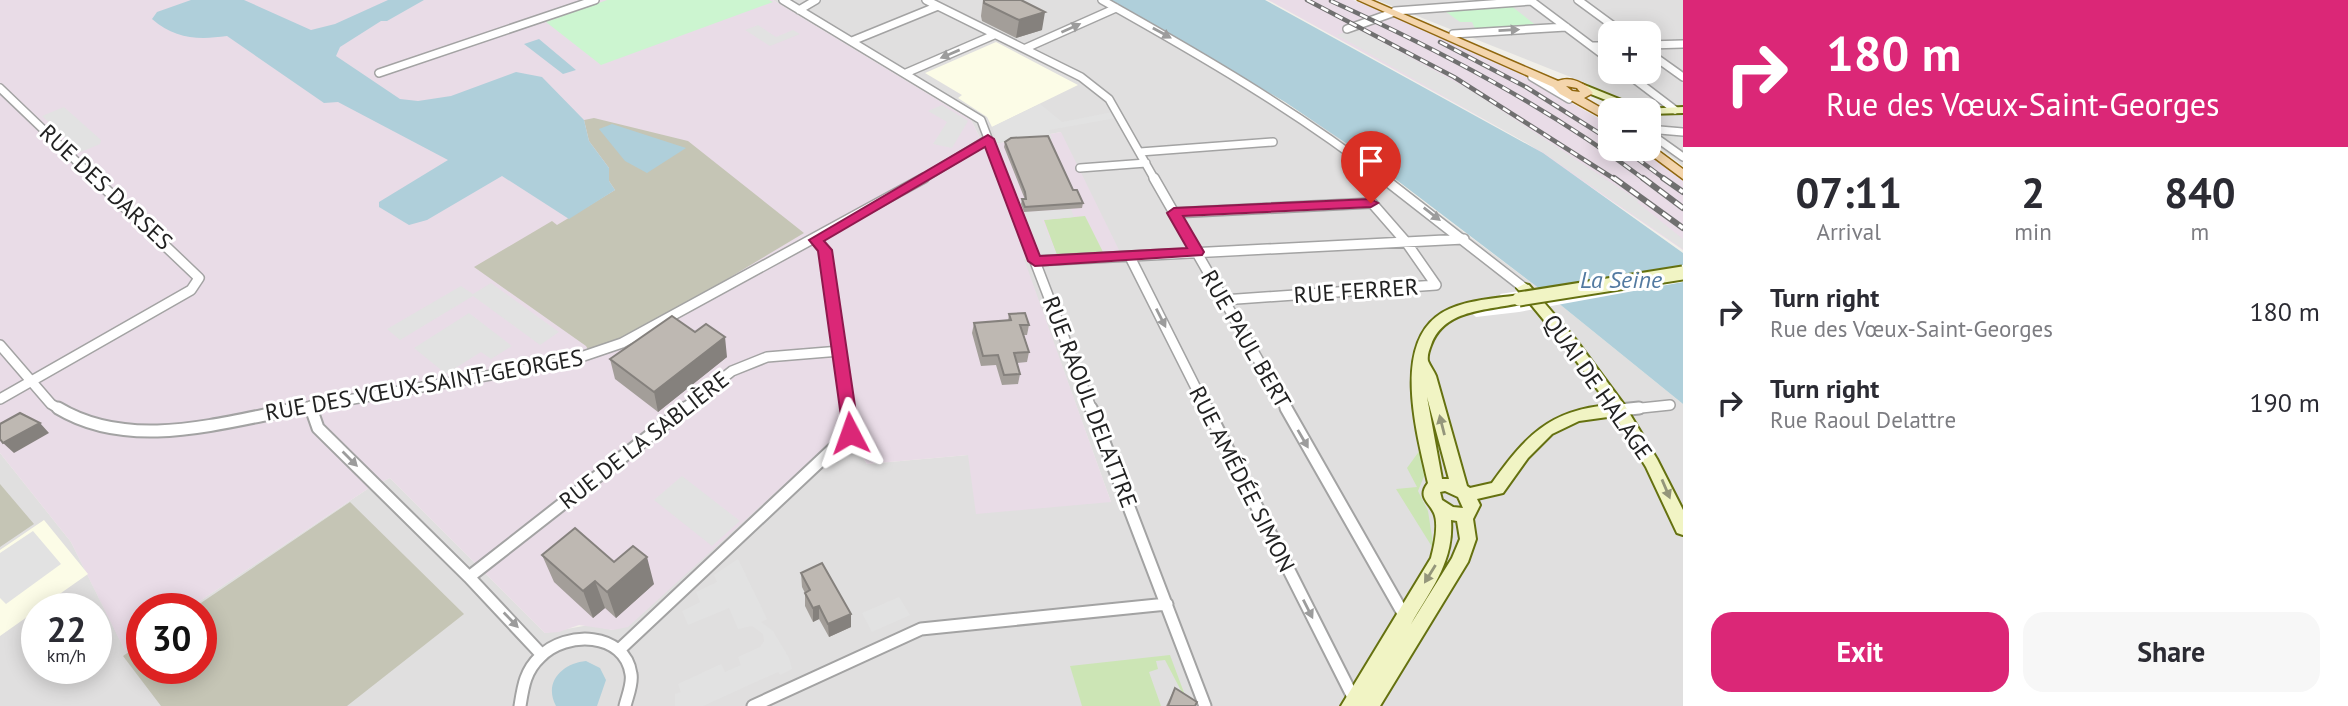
<!DOCTYPE html>
<meta charset="utf-8">
<style>
body{margin:0;font-family:"PT Sans",sans-serif;background:#f7f7f7;color:#2b2b33;height:100vh;display:flex;flex-direction:column;font-size:26px;white-space:nowrap}
*{box-sizing:border-box;margin:0}
p{font-size:23px;color:#7c7c81}
.icon{flex:none;width:38px;height:38px;fill:none;stroke:currentColor;stroke-width:2;stroke-linecap:round;stroke-linejoin:round}
.map{position:relative;flex:1;overflow:hidden}
.panel{display:flex;flex-direction:column;background:#fff;width:665px}
.panel>*{flex:none}
.guide{background:#db2777;color:#fff;overflow:hidden}
.tools{position:absolute;left:1598px;top:21px;display:grid;gap:14px}
.tools a{display:grid;place-items:center;width:63px;height:63px;border-radius:14px;background:#fff;box-shadow:0 4px 18px #0003;font-size:35px}
.speed{position:absolute;left:21px;top:593px;display:flex;gap:14px;font-size:35px;font-weight:700;text-align:center}
.speed>*{display:grid;place-content:center;width:91px;height:91px;border-radius:50%;background:#fff;box-shadow:0 4px 18px #0003;line-height:1}
.speed small{font-size:18px;font-weight:400}
.speed .limit{border:10px solid #d22;background:#fff;color:#111}
.pin{position:absolute;display:grid;place-items:center;width:60px;height:60px;color:#fff;margin:-72px -30px;border-radius:50% 50% 50% 0;rotate:-45deg;box-shadow:0 0 7px #0007}
.pin .icon{rotate:45deg}
.me{position:absolute;width:77px;margin:-38px;rotate:356deg;stroke-linejoin:round;filter:drop-shadow(0 0 5px #0008)}
.turn{display:flex;align-items:center;gap:24px;height:147px;padding:0 28px;font-size:32px}
.turn .icon{width:91px;height:91px;stroke-width:2.5}
.turn b{display:block;font-size:49px;line-height:60px}
.eta{display:flex;justify-content:space-evenly;align-items:center;height:119px;text-align:center}
.eta b{font-size:42px;font-weight:600;line-height:49px}
.action{display:flex;gap:14px;margin-top:auto;padding:14px 28px}
.action a{flex:1;height:80px;border-radius:21px;background:#db2777;color:#fff;font-size:28px;font-weight:600;line-height:80px;text-align:center}
.action a+a{background:#f7f7f7;color:#2b2b33}
ul{padding:0;list-style:none}
li{display:flex;align-items:center;gap:21px;height:91px;padding:0 28px}
li div{flex:1}
li b{display:block;font-size:26px}
li em{font-style:normal}
main{display:flex;flex:1;min-height:0}
.map>svg:first-child{display:block}
.residential{fill:#e0dfdf;fill-rule:evenodd}
.industrial{fill:#e9dce7}
.education{fill:#fcfce7}
.construction{fill:#c5c5b5}
.grass{fill:#cce5b5}
.park{fill:#ccf5d0}
.parking{fill:#e2e2e2}
.water{fill:#afcfda}
.pier{fill:#fff}
.lines{fill:none;stroke-linecap:round;stroke-linejoin:round}
.street-far2-casing{stroke:#a3a3a3;stroke-width:10}
.street-far1-casing{stroke:#a3a3a3;stroke-width:12}
.street-casing{stroke:#a3a3a3;stroke-width:15}
.secondary-casing{stroke:#657110;stroke-width:4}
.primary-casing{stroke:#90670f;stroke-width:3}
.street-far2{stroke:#fff;stroke-width:7}
.street-far1{stroke:#fff;stroke-width:9}
.street{stroke:#fff;stroke-width:11}
.secondary{fill:#f1f4c4;fill-rule:evenodd}
.primary{fill:#f4d5ac;fill-rule:evenodd}
.rail-far1-casing{stroke:#707070;stroke-width:4.5}
.rail-casing{stroke:#707070;stroke-width:6}
.rail-far1{stroke:#fff;stroke-width:2.5;stroke-dasharray:8;stroke-linecap:butt}
.rail{stroke:#fff;stroke-width:3.5;stroke-dasharray:10;stroke-linecap:butt}
.secondary-bridge-casing{stroke:#657110;stroke-width:17;stroke-linecap:butt}
.secondary-bridge{stroke:#f1f4c4;stroke-width:13}
.wall{fill:#a39e99}
.shaded-wall{fill:#85817d}
.building{fill:#beb8b2;stroke:#85817d;stroke-width:2}
.oneway{fill:#9c9c9c}
.oneway2{fill:#94967b}
.route{fill:#db2777;stroke:#8e194d;stroke-width:2}
.labels{text-anchor:middle;stroke-width:6;stroke-linejoin:round;paint-order:stroke}
.street-label{font-size:23px;fill:#222;stroke:#fff}
.water-label{font-size:24px;font-style:italic;fill:#537aa1;stroke:#fff}
</style>
<main>
<div class="map">
<svg width="1683" height="706" viewBox="0 0 1683 706">
<rect width="100%" height="100%" fill="#f1efe9"/>
<path class="residential" d="M773,0H1108L1165,31L1328,130L1557,302L1683,404V706H0V453L71,542L125,650L142,640V668H201V609H188L369,488L390,478L545,633L589,625L613,630L713,548L844,430L867,464L968,455L1111,502L1023,258L1061,132L995,144L980,138L971,120ZM37,609H96V668H37Z
M1377,0H1683V166L1649,139L1648,110H1610L1588,84ZM1610,33H1648V72H1610Z"/>
<path class="industrial" d="M0,0H773L971,120L980,138L995,144L1061,132L1120,252L1024,259L1111,502L976,514L968,455L867,464L844,430L628,627L613,630L579,625L559,632L545,633L390,478L369,488L188,609H142V640L125,651L71,542L0,453Z
M1268,0H1353L1450,39L1470,51L1477,49L1610,125V149H1643L1683,181V250L1527,143Z"/>
<path class="education" d="M996,42L1078,85L992,127L987,117L958,98L962,95L925,73Z
M44,520L88,574L0,636V550Z"/>
<path class="construction" d="M594,118L688,141L804,233L637,333L590,353L586,346L474,267L552,221L557,225L615,190L609,181V168L589,141L584,120Z
M0,484L34,524L0,547Z
M350,502L464,614L347,706H161L123,656L142,643V668H201V609H192Z"/>
<path class="grass" d="M1085,216L1103,252L1057,255L1044,220Z
M1420,450L1425,474L1418,491L1428,511L1434,550L1396,489L1417,487L1407,468Z
M1170,655L1189,706L1165,660L1156,661L1158,669L1149,672L1161,706H1082L1070,666Z"/>
<path class="park" d="M607,0H769L773,2L601,65L546,22Z
M1510,5L1538,27L1476,31L1472,22H1460L1442,9Z"/>
<path class="parking" d="M758,25L776,37L793,30L800,34L770,46L745,30Z
M1356,28L1470,90L1639,201L1637,202L1683,239V249L1544,153L1337,35Z
M1040,104L1062,122L1112,112L1116,118L1049,130L1052,139L997,142L992,127Z
M942,105L968,121L952,148L933,144L947,122L928,111Z
M64,107L101,140L100,144L81,152L42,116Z
M1071,209L1074,217L1042,220L1057,255L1042,256L1024,212Z
M491,283L559,332L540,345L473,296L400,340L387,329L461,286L473,294Z
M469,313L512,346L491,359L481,352L446,374L414,348Z
M682,476L740,521L712,546L654,500Z
M33,531L61,564L6,604L0,598V553Z
M738,559L767,619L761,622L773,631L789,658L792,669L780,675L778,672L703,706H675V694L681,692L678,684L721,664L725,672L741,665L738,657L760,647L764,641L763,634L752,626L738,629L729,608L688,625L682,611L700,602L696,592L717,582L714,575Z
M899,597L910,615L872,632L862,613Z"/>
<path class="water" d="M191,0H244L311,30L335,24L388,0H424L387,21H381L340,47L336,56L400,99L418,101L451,96L516,72L542,77L584,120L589,141L609,168V181L615,190L569,219L502,176L427,220L409,225L379,207V202L448,160L338,102L324,103L227,36C198,40 175,39 152,19L157,12Z
M1108,0H1265L1543,153L1683,253V404L1557,302L1365,156L1285,102Z
M539,39L576,70L563,74L524,44Z
M612,124L686,148L647,173L625,161L599,129Z
M586,661L600,668L606,680L597,706H556C543,682 563,663 586,661Z"/>
<path class="pier" d="M1683,265V282L1519,312L1476,317L1461,303L1501,296L1500,294Z"/>
<g class="lines">
<defs>
<path id="street-far2" d="M783,0L981,120L1004,180
M926,0L1081,77L1109,99L1155,180
M1102,0C1200,55 1297,111 1385,180
M1530,0L1610,60
M1578,0L1623,33
M799,10L816,0
M1395,11L1531,1
M1347,29L1392,13
M1453,34L1566,27
M852,41L938,6
M1648,45L1683,44
M1592,46H1610
M1026,48L1116,8
M1648,52L1683,77
M1625,72L1675,110
M379,73L595,0
M906,73L994,35
M1532,77L1569,99
M0,88L96,180
M1621,105L1626,110
M1648,129L1683,132
M1648,132L1683,157
M1140,152L1273,142
M1080,168L1146,163
M921,180L988,139"/>
<path id="street-far1" d="M1003,178L1092,410
M1154,178L1287,410
M1383,178L1524,288
M1173,213L1372,203L1406,242L1436,285L1223,300
M816,240L825,250L847,410
M1130,257L1207,410
M1035,261L1464,239
M0,345L51,404L61,410
M0,399L191,290L199,278L94,178
M310,406L311,410
M290,410L566,362L622,343L924,178
M682,410L732,371L767,357L840,351
M1622,410L1670,405"/>
<path id="street" d="M58,408C131,452 222,422 300,408
M311,408L318,428L469,577L542,655
M1091,408L1205,706
M1207,408L1355,701
M1286,408L1404,615
M1620,410L1639,408
M469,577L685,408
M620,649L850,433L847,408
M520,706C523,687 525,671 540,657C566,630 625,632 631,674C633,684 627,697 625,706
M753,706L921,629L1167,604"/>
<path id="secondary" d="M1582,84L1644,109L1683,107V113L1648,114V110H1631L1578,89V85Z
M1524,284L1529,285L1576,340L1625,406L1657,459L1683,510V535L1677,533L1646,467L1615,416L1579,421L1552,434L1528,458L1503,493L1477,499L1480,505L1473,519L1476,539L1468,562L1380,706H1341L1431,558C1434,547 1439,524 1434,513C1429,502 1417,497 1428,483C1418,438 1393,351 1436,317C1457,300 1493,299 1519,295L1524,296L1517,288ZM1524,296L1566,347L1609,405C1549,410 1525,437 1492,483L1470,488L1467,486L1436,376C1434,371 1430,366 1428,361C1427,356 1429,350 1431,345C1445,307 1491,311 1524,302L1526,299ZM1427,397L1449,479H1442ZM1445,491L1458,497L1463,508L1453,507L1442,500L1440,492ZM1451,520L1457,521L1460,539L1452,558L1411,624C1431,589 1454,562 1451,520Z"/>
<path id="primary" d="M1358,0H1371L1558,81C1571,76 1585,83 1593,93L1584,98L1610,113V122L1560,94L1553,87ZM1566,86L1577,88L1580,92L1572,91Z
M1648,143L1683,169V179L1644,150L1648,149Z"/>
</defs>
<use href="#street-far2" class="street-far2-casing"/>
<use href="#street-far1" class="street-far1-casing"/>
<use href="#street" class="street-casing"/>
<use href="#secondary" class="secondary-casing"/>
<use href="#primary" class="primary-casing"/>
<use href="#street-far2" class="street-far2"/>
<use href="#street-far1" class="street-far1"/>
<use href="#street" class="street"/>
<use href="#secondary" class="secondary"/>
<use href="#primary" class="primary"/>
<defs>
<path id="rail-far1" d="M1307,0L1454,77L1616,180
M1331,1C1441,51 1548,107 1645,180
M1440,42L1526,87L1610,140
M1624,149L1666,180"/>
<path id="rail" d="M1614,178L1683,228
M1643,178L1683,208
M1663,178L1683,192"/>
</defs>
<use href="#rail-far1" class="rail-far1-casing"/>
<use href="#rail" class="rail-casing"/>
<use href="#rail-far1" class="rail-far1"/>
<use href="#rail" class="rail"/>
<defs>
<path id="secondary-bridge" d="M1519,299L1683,273"/>
</defs>
<use href="#secondary-bridge" class="secondary-bridge-casing"/>
<use href="#secondary-bridge" class="secondary-bridge"/>
</g>
<path class="wall" d="M983,0L1042,30L1016,38L982,21L981,16Z
M1005,142L1083,203L1082,208L1024,212L1021,204L1022,199H1025L1024,197L1004,147Z
M1009,314L1029,325L1027,335H1024L1029,352L1027,362L1017,363L1020,374L1018,384L1002,385L996,365L981,366L972,333L974,323L1008,321Z
M727,357L658,412L615,379L610,359Z
M542,555L614,562L654,584L616,618L605,608L593,618L554,582Z
M801,573L851,614V627L829,637L819,619L813,622L805,606V593L802,587Z
M1175,688L1195,706H1166Z"/>
<path class="shaded-wall" d="M1045,12L1042,30L1016,38L1019,20Z
M725,337L727,357L658,412L654,392Z
M40,423L49,433L14,453L3,443Z
M647,557L654,584L616,618L607,592Z
M595,581L605,608L593,618L583,591Z
M819,606V619L813,622V608Z
M851,614V627L829,637L828,624Z"/>
<path class="building" d="M984,0H1021L1045,12L1019,20L984,3Z
M1048,136L1073,190H1077L1083,203L1025,207L1022,199H1026L1025,192L1005,142L1011,138Z
M1025,313L1029,325H1020L1029,352L1014,353L1020,374L1004,375L998,355L983,356L974,323L1011,320L1009,314Z
M672,316L695,332L706,324L725,337L654,392L610,359Z
M20,413L40,423L3,443L0,439V424Z
M575,528L614,562L633,546L647,557L607,592L595,581L583,591L542,555Z
M822,563L851,614L828,624L819,606L813,608L805,593L810,590L801,573Z
M1175,688L1197,702L1195,706H1168Z"/>
<defs><path id="oneway-solid" d="M-6-.8H1V-3.2L6.5 0L1 3.2V.8H-6Z" transform="scale(1.75)"/></defs>
<g class="oneway">
<use href="#oneway-solid" transform="translate(1071 28) rotate(-24)"/>
<use href="#oneway-solid" transform="translate(1509 30) rotate(-3)"/>
<use href="#oneway-solid" transform="translate(1162 33) rotate(29)"/>
<use href="#oneway-solid" transform="translate(950 54) rotate(157)"/>
<use href="#oneway-solid" transform="translate(1432 214) rotate(38)"/>
<use href="#oneway-solid" transform="translate(1161 318) rotate(63)"/>
<use href="#oneway-solid" transform="translate(1303 439) rotate(60)"/>
<use href="#oneway-solid" transform="translate(350 459) rotate(45)"/>
<use href="#oneway-solid" transform="translate(1308 609) rotate(63)"/>
<use href="#oneway-solid" transform="translate(511 620) rotate(46)"/>
</g>
<g class="oneway2">
<use href="#oneway-solid" transform="translate(1442 425) rotate(-104)"/>
<use href="#oneway-solid" transform="translate(1666 489) rotate(67)"/>
<use href="#oneway-solid" transform="translate(1430 574) rotate(122)"/>
</g>
<path class="route" d="M988,135L994,139L1040,256L1187,248L1167,213L1174,208L1371,199L1378,203L1371,207L1183,216L1204,252L1202,255L1035,266L1028,261L985,147L824,241L832,250L859,433L856,438H844L818,251L809,240Z"/>
<g class="labels">
<g class="street-label">
<text transform="translate(106 187) rotate(43)" y="8">RUE DES DARSES</text>
<text transform="translate(1356 291) rotate(-4)" y="8">RUE FERRER</text>
<text transform="translate(1246 339) rotate(60)" y="8">RUE PAUL BERT</text>
<text transform="translate(424 385) rotate(-10)" y="8">RUE DES VŒUX-SAINT-GEORGES</text>
<text transform="translate(1598 387) rotate(55)" y="8">QUAI DE HALAGE</text>
<text transform="translate(1090 402) rotate(69)" y="8">RUE RAOUL DELATTRE</text>
<text transform="translate(644 440) rotate(-38)" y="8">RUE DE LA SABLIÈRE</text>
<text transform="translate(1242 479) rotate(63)" y="8">RUE AMÉDÉE SIMON</text>
</g>
<g class="water-label">
<text x="1621" y="288">La Seine</text>
</g>
</g>
</svg>
<div class="tools">
<a>+</a>
<a>−</a>
</div>
<div class="speed"><div>22<small>km/h</small></div><div class="limit">30</div></div>
<div class="pin" style="left:1371px;top:203px;background:#d93025"><svg class="icon" aria-label="arrive" viewBox="0 0 24 24"><path d="M6 21V4h12l-3 4 3 4H6"/></svg></div>
<svg class="me" style="left:850px;top:433px" viewBox="-20 -20 40 40"><path d="M0-17L14 15 0 8-14 15z" fill="#db2777" stroke="#fff" stroke-width="4"/></svg>
</div>
<section class="panel">
<div class="guide">
<div class="turn"><svg class="icon" aria-label="right" viewBox="0 0 24 24"><path d="M7 20v-9h11M14 6l5 5-5 5"/></svg><div><b>180 m</b>Rue des Vœux-Saint-Georges</div></div>
</div>
<div class="eta">
<div><b>07:11</b><p>Arrival</p></div>
<div><b>2</b><p>min</p></div>
<div><b>840</b><p>m</p></div>
</div>
<ul>
<li><svg class="icon" aria-label="right" viewBox="0 0 24 24"><path d="M7 20v-9h11M14 6l5 5-5 5"/></svg><div><b>Turn right</b><p>Rue des Vœux-Saint-Georges</p></div><em>180 m</em></li>
<li><svg class="icon" aria-label="right" viewBox="0 0 24 24"><path d="M7 20v-9h11M14 6l5 5-5 5"/></svg><div><b>Turn right</b><p>Rue Raoul Delattre</p></div><em>190 m</em></li>
</ul>
<div class="action"><a>Exit</a><a>Share</a></div>
</section>
</main>
